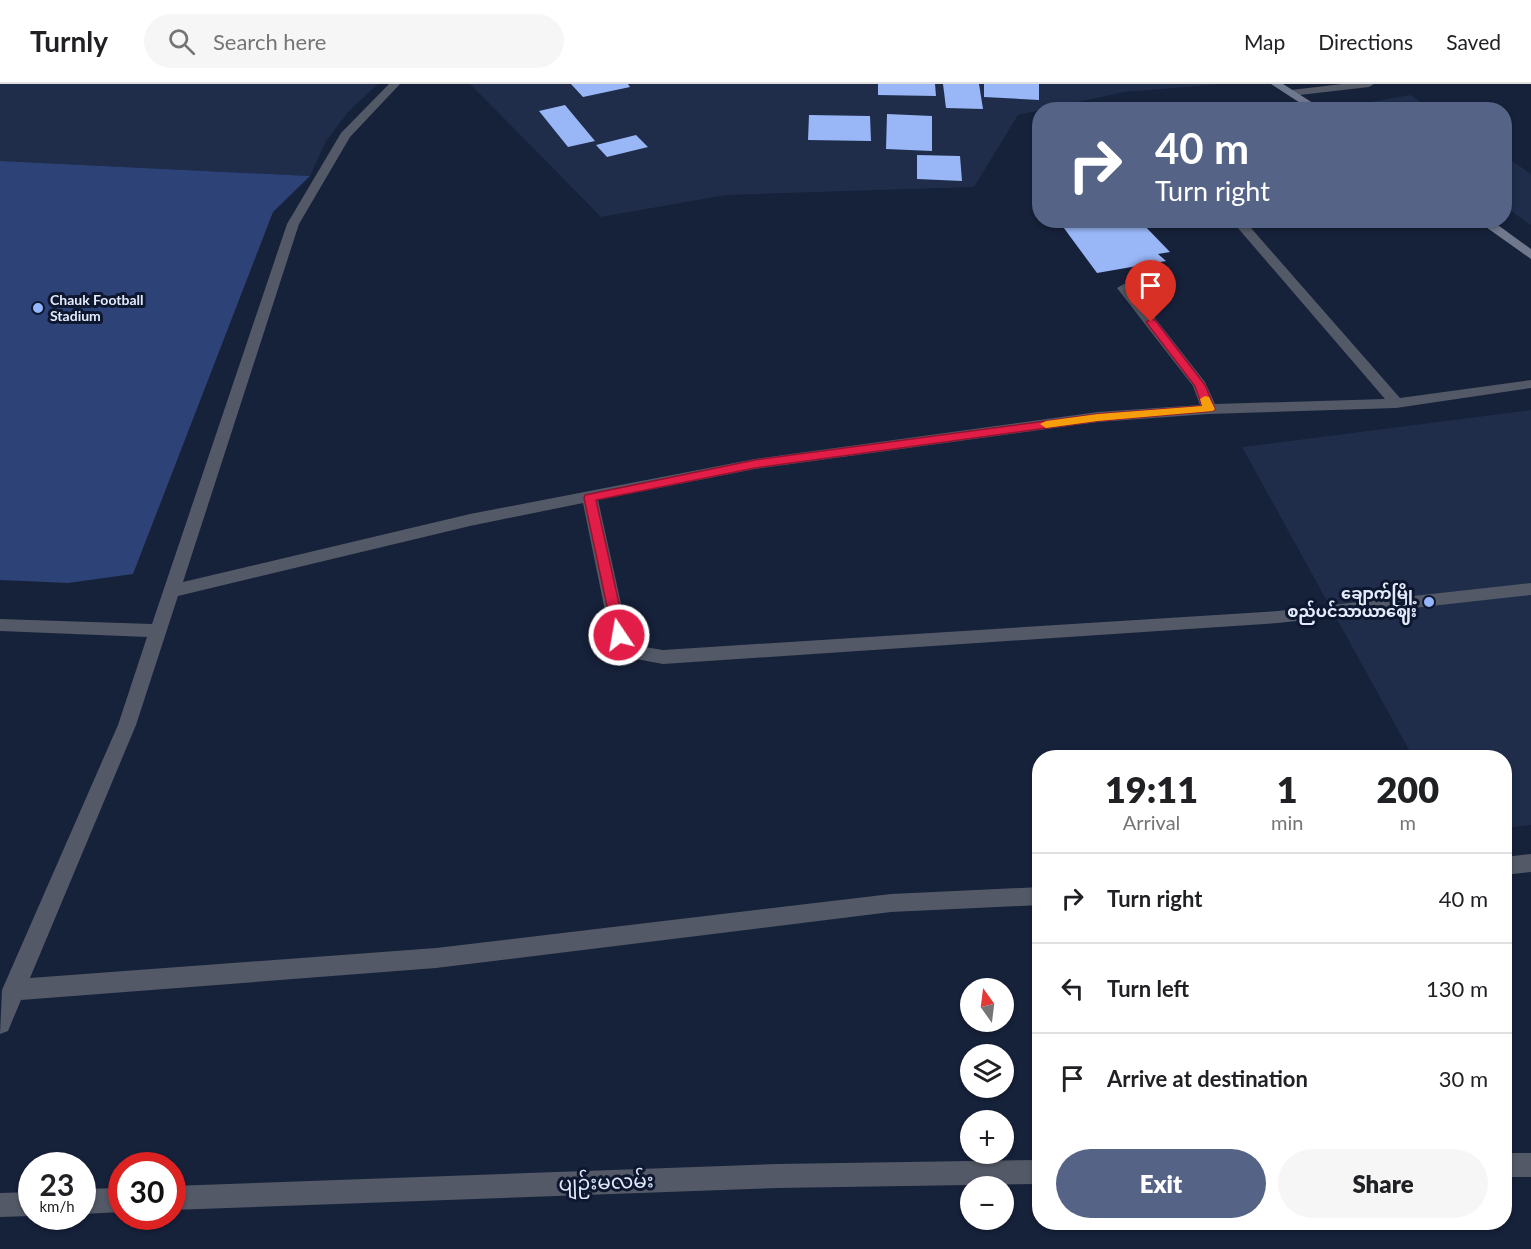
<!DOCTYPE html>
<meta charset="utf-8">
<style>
body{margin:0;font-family:Lato,"Noto Sans Myanmar",sans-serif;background:#f6f6f6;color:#202124;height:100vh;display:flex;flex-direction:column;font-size:22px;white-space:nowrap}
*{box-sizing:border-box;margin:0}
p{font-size:20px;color:#757577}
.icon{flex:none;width:33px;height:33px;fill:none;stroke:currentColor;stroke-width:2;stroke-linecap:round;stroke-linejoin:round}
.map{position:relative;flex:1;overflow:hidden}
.side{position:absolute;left:1032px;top:666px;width:480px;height:480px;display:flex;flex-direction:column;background:#fff;border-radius:24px;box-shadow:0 2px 4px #0004}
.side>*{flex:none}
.banner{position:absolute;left:1032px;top:18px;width:480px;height:126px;border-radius:24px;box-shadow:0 2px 4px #0004;background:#556486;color:#fff;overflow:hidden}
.needle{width:39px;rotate:346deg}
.buttons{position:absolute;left:960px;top:894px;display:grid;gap:12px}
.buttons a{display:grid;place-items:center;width:54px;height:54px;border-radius:50%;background:#fff;box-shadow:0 2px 4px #0004;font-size:30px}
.speed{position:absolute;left:18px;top:1068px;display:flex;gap:12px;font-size:30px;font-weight:700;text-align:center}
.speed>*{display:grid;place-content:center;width:78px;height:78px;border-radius:50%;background:#fff;box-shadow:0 2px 4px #0004;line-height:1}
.speed small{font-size:15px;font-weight:400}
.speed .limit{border:9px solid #d22;background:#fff;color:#111}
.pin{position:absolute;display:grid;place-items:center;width:51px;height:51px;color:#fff;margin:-62px -26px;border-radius:50% 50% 50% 0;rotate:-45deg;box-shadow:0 0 6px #0007}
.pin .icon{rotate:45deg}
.me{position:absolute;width:66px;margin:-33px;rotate:348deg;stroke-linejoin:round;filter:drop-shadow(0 0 4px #0008)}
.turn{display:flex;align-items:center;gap:21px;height:126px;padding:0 24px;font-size:27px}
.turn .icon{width:78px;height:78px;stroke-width:2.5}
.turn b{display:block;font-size:42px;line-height:51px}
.eta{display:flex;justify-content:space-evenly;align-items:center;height:102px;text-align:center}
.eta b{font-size:36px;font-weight:800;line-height:42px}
.cta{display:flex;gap:12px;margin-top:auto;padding:12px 24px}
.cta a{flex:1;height:69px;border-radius:36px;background:#556486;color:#fff;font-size:24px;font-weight:800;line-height:69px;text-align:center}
.cta a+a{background:#f6f6f6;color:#202124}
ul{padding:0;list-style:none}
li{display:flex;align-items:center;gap:18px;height:90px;padding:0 24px;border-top:2px solid #e0e0e0}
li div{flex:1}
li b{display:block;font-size:22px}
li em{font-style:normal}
header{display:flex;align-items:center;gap:36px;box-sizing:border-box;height:84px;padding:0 30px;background:#fff;border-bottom:2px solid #e0e0e0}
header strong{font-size:28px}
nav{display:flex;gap:33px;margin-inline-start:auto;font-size:21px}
.search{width:420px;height:54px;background:#f6f6f6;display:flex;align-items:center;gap:15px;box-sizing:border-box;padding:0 21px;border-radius:33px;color:#757577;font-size:22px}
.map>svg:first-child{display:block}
.built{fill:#1f2d4b}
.green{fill:#2d4377}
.building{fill:#99b6f6}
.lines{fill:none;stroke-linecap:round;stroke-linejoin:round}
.street{fill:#535966;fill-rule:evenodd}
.secondary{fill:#6f788d;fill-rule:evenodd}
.route{fill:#e11d48;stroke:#92132f;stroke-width:1.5}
.slow{fill:#f59e0b}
.poi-dot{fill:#96b6fd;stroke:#0d172f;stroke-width:2}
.labels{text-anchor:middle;stroke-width:6;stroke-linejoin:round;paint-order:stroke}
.far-poi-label{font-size:14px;font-weight:bold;fill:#e2eafb;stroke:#0d172f;text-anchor:start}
.poi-label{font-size:16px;font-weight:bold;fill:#e2eafb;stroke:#0d172f;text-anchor:end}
.near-street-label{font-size:20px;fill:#e2eafb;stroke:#0d172f}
</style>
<header>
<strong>Turnly</strong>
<div class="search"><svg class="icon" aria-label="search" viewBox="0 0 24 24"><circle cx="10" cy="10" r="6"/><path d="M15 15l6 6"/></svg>Search here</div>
<nav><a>Map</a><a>Directions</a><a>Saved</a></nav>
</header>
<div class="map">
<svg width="1531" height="1165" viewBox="0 0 1531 1165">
<rect width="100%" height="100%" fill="#16213a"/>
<path class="built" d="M0,0H378L349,27L326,57L310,92L0,77Z
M470,0H1222L1124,8L1018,31L974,103L726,111L601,133Z
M1410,11L1432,25H1361L1354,21Z
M1505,72L1531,90V141L1505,123Z
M1531,326V741L1505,744L1504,674L1413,673L1242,363Z"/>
<path class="green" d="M0,77L310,92L273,128L133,490L68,499L0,496Z"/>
<path class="building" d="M571,0H628L630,3L583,13Z
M878,0H935L936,12L878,11Z
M943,0H979L983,25L946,24Z
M984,0H1039V16L984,13Z
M565,21L595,57L568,63L539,27Z
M887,30L932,32V67L886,65Z
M809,31L870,32L871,57L808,56Z
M636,51L648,63L607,73L596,61Z
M917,71L960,72L962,97L917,95Z
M1058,136H1139L1170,168L1158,170L1166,177L1097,189Z"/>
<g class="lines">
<path class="street" d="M389,0H400L350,53L299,140L183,498L470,430L755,375L1098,328L1200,321L1193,302L1117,204L1124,200L1129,201L1205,298L1215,320L1385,315L1231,136H1244L1400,314L1531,296V304L1396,324L1209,330L1098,338L755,385L598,416L628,551L632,561L663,566L1278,527L1531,499V511L1278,539L663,580L620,572L610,551L583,419L470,442L178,512L136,641L30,894L436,864L891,810L1040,803V821L891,828L436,884L21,916L8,947L0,950L2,906L118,641L147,553L0,547V535L152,540L287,140L341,49Z
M1342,0H1374L1369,3L1291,12L1286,9L1291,6Z
M1531,770V788L1504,791V773Z
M1504,1069H1531V1093H1504Z
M1040,1076V1100L777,1104L172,1126V1102L777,1080Z
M122,1104V1128L82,1130V1105Z
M32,1108V1132L0,1133V1109Z"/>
<path class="secondary" d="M1271,0H1283L1324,26H1311Z
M1476,136H1491L1531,165V175Z"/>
</g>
<path class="route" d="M1151,235L1155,236L1205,301L1215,325L1213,327L1098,337L755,384L596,416L626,551L619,556L614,555L584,414L585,411L755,376L1098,330L1202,322L1195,302L1146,238Z"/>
<path class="slow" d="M1205,312L1209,313L1215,325L1213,327L1098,337L1046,344L1040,340L1046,337L1098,330L1202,322L1200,315Z"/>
<g class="poi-dot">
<circle cx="38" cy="224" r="6"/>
<circle cx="1429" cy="518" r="6"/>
</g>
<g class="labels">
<g class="far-poi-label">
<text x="50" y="221">Chauk Football<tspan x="50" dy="16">Stadium</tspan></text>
</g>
<g class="poi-label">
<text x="1417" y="515">ချောက်မြို့<tspan x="1417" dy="18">စည်ပင်သာယာဈေး</tspan></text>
</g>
<g class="near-street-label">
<text transform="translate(606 1098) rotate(-2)" y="7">ပျဉ်းမလမ်း</text>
</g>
</g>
</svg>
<div class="buttons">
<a><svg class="needle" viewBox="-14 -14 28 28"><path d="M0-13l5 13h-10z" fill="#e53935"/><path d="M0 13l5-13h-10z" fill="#757577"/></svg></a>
<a><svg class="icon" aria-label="layers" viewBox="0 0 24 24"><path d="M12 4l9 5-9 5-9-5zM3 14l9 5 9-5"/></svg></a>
<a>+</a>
<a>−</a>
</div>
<div class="speed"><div>23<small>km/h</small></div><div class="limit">30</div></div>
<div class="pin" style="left:1151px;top:238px;background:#d93025"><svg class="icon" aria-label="arrive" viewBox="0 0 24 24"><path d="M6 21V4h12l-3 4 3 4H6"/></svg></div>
<svg class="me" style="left:619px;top:551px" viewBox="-20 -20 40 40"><circle r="17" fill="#e11d48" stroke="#fff" stroke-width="3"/><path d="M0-11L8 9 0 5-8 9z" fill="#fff"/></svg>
<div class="banner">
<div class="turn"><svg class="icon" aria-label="right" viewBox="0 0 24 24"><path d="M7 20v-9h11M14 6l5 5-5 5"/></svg><div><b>40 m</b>Turn right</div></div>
</div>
<section class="side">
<div class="eta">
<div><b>19:11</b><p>Arrival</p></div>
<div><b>1</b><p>min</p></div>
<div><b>200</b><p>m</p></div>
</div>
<ul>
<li><svg class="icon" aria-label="right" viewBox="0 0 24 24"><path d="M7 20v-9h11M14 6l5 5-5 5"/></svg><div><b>Turn right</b></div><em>40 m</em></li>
<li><svg class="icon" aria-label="left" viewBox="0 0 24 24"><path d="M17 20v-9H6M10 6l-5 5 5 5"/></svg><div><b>Turn left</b></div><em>130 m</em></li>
<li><svg class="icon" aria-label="arrive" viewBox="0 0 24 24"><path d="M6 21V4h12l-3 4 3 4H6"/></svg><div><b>Arrive at destination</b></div><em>30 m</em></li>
</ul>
<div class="cta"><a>Exit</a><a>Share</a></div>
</section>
</div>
